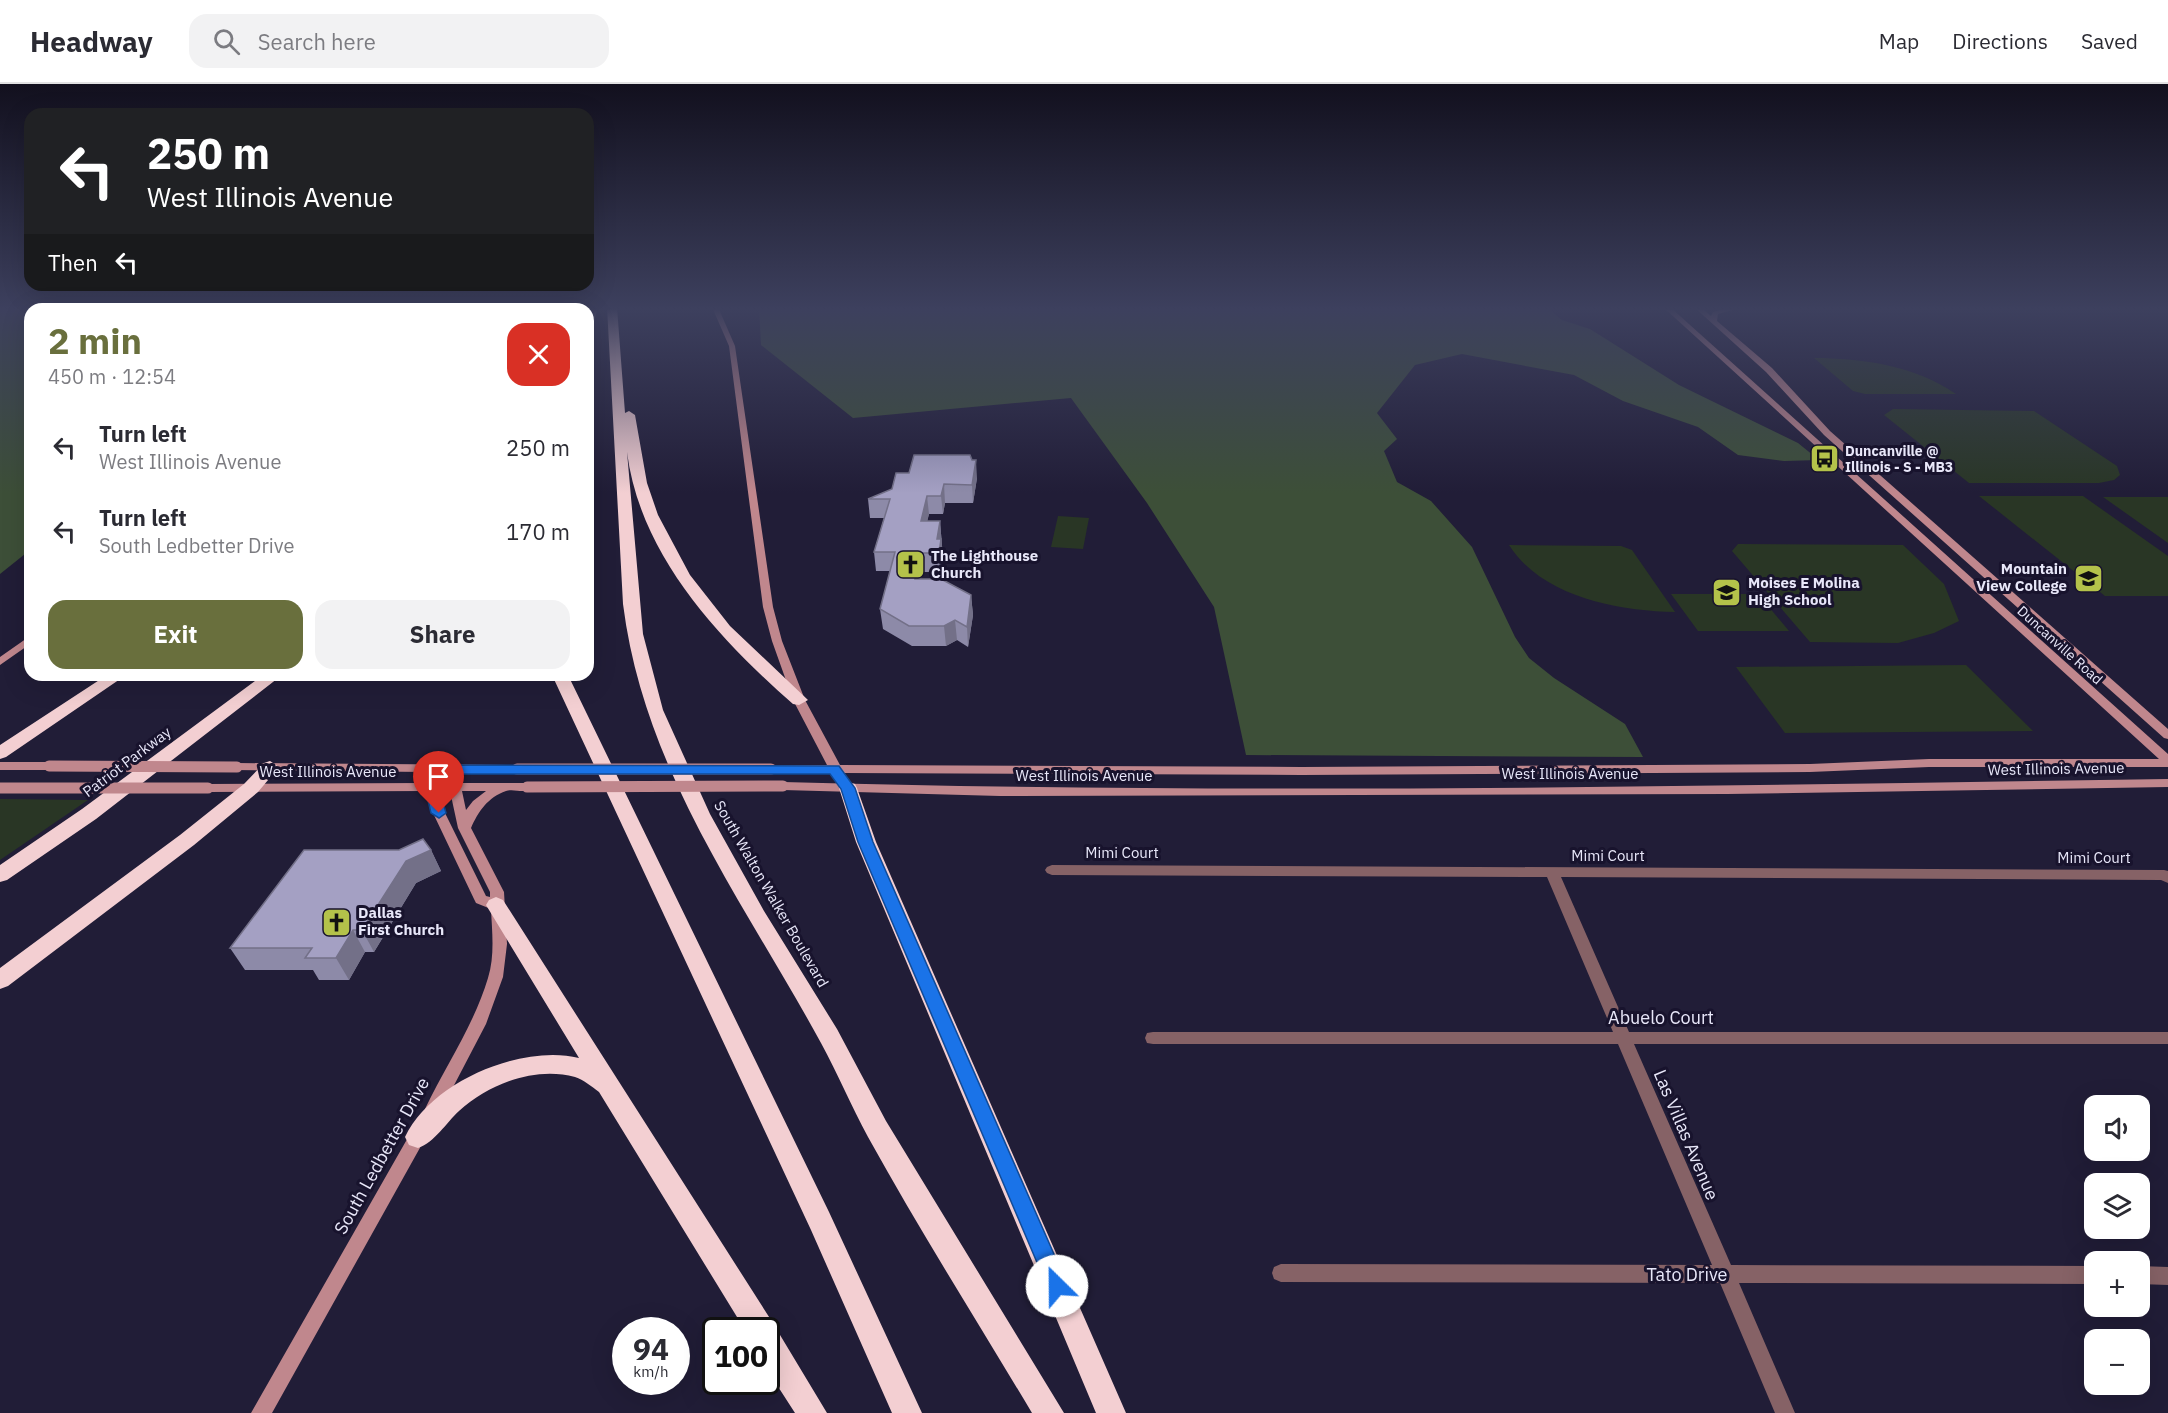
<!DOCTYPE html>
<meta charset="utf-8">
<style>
body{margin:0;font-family:"IBM Plex Sans",sans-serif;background:#f2f2f3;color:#2b2b33;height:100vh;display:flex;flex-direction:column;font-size:22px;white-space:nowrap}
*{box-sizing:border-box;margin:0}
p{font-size:20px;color:#7c7c81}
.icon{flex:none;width:33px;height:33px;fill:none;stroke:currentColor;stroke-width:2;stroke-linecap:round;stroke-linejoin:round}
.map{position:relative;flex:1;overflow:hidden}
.drawer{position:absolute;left:24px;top:219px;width:570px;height:378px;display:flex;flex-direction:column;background:#fff;border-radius:18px;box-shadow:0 6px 24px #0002}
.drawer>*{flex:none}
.top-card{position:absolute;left:24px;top:24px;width:570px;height:183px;border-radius:18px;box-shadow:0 6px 24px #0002;background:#202124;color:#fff;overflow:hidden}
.buttons{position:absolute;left:2084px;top:1011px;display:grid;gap:12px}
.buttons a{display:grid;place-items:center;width:66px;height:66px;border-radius:12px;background:#fff;box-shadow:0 6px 24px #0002;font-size:30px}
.speed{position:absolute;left:612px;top:1233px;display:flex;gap:12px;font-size:30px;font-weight:700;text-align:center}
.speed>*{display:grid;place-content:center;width:78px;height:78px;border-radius:50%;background:#fff;box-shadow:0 6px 24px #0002;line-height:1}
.speed small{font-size:15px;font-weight:400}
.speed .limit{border:3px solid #111;border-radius:9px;background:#fff;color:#111}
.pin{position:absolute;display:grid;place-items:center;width:51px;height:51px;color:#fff;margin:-62px -26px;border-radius:50% 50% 50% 0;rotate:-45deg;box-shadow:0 0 6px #0007}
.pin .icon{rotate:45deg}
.me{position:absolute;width:66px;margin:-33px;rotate:337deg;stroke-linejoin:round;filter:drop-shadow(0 0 4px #0008)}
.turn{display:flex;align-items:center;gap:21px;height:126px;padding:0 24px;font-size:27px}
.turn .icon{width:78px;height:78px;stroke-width:2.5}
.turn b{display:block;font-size:42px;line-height:51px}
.then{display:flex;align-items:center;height:57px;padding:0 24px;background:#0003;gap:12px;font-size:22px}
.round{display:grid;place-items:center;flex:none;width:63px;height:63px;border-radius:18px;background:#f2f2f3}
.summary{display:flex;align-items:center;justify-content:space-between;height:102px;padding:0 24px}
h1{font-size:36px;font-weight:800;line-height:45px;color:#696f3d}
.action{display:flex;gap:12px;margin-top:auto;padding:12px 24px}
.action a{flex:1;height:69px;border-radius:18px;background:#696f3d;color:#fff;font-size:24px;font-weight:800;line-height:69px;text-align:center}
.action a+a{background:#f2f2f3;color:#2b2b33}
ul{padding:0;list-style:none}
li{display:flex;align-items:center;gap:18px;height:84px;padding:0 24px}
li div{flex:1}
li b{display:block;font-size:22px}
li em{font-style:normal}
header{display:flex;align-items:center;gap:36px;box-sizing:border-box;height:84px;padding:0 30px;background:#fff;border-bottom:2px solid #e1e1e2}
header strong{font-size:28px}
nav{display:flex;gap:33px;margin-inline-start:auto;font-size:21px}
.search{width:420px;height:54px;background:#f2f2f3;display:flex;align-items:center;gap:15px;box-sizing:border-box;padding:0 21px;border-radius:18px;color:#7c7c81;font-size:22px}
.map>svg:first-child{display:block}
.green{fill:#293625}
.forest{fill:#3d4f38}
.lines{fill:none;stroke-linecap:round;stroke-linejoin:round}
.street{fill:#866266;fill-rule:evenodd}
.secondary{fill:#c0878d;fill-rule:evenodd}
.highway{fill:#f3cfd2;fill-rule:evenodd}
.secondary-bridge{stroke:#c0878d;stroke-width:11}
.wall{fill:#8d8aa8}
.shaded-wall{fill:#737088}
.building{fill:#a4a0c3;stroke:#737088;stroke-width:1.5}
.route{fill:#1a73e8;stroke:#114b97;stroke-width:1.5}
.labels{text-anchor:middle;stroke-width:6;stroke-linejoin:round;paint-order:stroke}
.far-poi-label{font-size:14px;font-weight:bold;fill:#e8e7f9;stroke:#18132d;text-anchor:start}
.far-street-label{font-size:14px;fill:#e8e7f9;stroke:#18132d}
.poi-label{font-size:15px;font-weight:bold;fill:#e8e7f9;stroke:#18132d;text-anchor:start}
.street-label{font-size:15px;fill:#e8e7f9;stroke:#18132d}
.near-street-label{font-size:18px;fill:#e8e7f9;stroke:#18132d}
</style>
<header>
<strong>Headway</strong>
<div class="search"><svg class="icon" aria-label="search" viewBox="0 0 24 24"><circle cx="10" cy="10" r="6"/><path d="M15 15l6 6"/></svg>Search here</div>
<nav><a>Map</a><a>Directions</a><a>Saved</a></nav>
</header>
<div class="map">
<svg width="2168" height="1329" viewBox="0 0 2168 1329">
<rect width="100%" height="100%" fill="#211d37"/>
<path class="green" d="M1814,274C1862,274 1916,282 1956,310H1865L1853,307Z
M1893,325L2034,327L2117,382L2120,391L2114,396L2099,399H1969L1884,331Z
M1979,412H2083L2168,472V512H2105Z
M2103,413H2168V459Z
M1058,432L1089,434L1083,465L1051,463Z
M1738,460L1903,461L1944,500L1959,537L1934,549L1898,559L1810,558L1732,467Z
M1509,461L1621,462L1632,466L1675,528C1618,527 1542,513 1509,461Z
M1671,510H1758L1789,547H1698Z
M1966,581L2033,647L1785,649L1736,583Z
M0,715L88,716L0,776Z"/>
<path class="forest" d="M0,223H329L30,225V466L0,490Z
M759,223H1546L1562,236L1590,245L1679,301L1798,359L1819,376L1784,377L1738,371L1698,343L1623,317L1574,291L1462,270L1415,281L1377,329L1397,355L1384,367L1397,398L1431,417L1472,463L1515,553L1529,574L1554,594L1625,640L1643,673L1246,671L1214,523L1147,419L1071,314L853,334L761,261Z"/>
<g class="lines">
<path class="street" d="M1052,781L2164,786L2168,787V799L2161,796L1561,793L1629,948H2168V960H1634L1731,1181L2094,1182V1200L1739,1199L1795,1329H1775L1720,1199L1281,1198L1274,1195L1272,1189L1274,1183L1281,1180L1712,1181L1618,960H1153L1147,959L1145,954L1147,949L1153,948H1613L1547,793L1052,791L1047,789L1045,786L1047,783Z
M2139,1182L2168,1183V1201L2139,1200Z"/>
<path class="secondary" d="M385,223H391L384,225Z
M712,223H718L735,262L773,523L782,557L805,616L840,681L1301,683L1810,680L1929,675H2159L1663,223H1670L2168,670V683H1929L1810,688L1301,691L844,689L842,693H834L831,689L767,688L765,685L767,682L771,681H827L793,616L772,557L763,523L729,262Z
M1694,223H1701L1711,232L1713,228L1731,223H1744L1718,230L1717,237L1772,284L1830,347L2168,645V655L2164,654L1824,351L1766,288Z
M30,552V560L0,581V573Z
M0,678H49L55,682L49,686H0Z
M237,679L517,681L523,685L517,689H458L460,699H527L533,703C525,711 515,704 506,707C488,713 478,728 471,744L504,808L507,860L503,893L486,940L439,1030L433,1032L427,1030L425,1025C446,981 474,941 488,894C495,872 492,847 491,825L476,819L474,815L433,729L427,707L208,708L202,704L208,700L426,699V688L233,686L231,683L233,680ZM438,688H445L448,699H438ZM439,707H450L458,744L490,808V813L486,812L445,729ZM462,707H486L473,717L466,726Z
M2168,695V703L1727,710L1000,712L783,706L777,702L783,698C1244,711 1707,702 2168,695Z
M420,1041L426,1043L428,1048L426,1053L272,1329H251L414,1043Z"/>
<path class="highway" d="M473,223H484L472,225Z
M504,223H514V225H504Z
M588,223H598L593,241L588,244Z
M607,223H617L625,329L629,327L635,331L647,399L658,431L690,491L730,542L808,616L799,621L793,620C718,554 640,471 627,368L643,550L663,626L710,730L764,827L837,945L886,1037L1064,1329H1032C977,1237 920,1147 868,1053C851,1022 838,990 821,959C743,816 644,687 623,520Z
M107,591H126L6,673L0,675V661Z
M263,591H282L96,735L7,796L0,798V781L82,725Z
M552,591H568L829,1128L922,1329H892L811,1146Z
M270,677L279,683L258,708L194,761L8,902L0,905V884L180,751L244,700L264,679Z
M848,698L855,700L857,704L876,758L1126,1329H1096L856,758L839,704L841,700Z
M496,813L503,816L771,1236L827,1329H795L766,1284V1246H745L599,1008C591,1002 584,996 575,993C535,982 489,1000 459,1027C446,1039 435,1058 418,1064L409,1061L405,1053C431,998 521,960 579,974L486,821L489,816Z"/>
<path class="secondary-bridge" d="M49,682L237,683
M517,685H771
M527,703L783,702
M0,704H208"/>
</g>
<path class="wall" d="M977,394L973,419H945L943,430H929L927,437H940L943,474L940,488H922L921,495L971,511L973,531L968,563L957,556L946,562H912L883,545L880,525L890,487H876L874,468L884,434H870L868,415Z
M399,766H431L441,787L416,799L374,868H365L349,896H319L313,886H245L230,864Z"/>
<path class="shaded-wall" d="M976,376L977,394L973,419L972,401Z
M944,400L945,419L943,430L941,412Z
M927,412L929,430L923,456L921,437Z
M940,437L943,474L940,488L937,455Z
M920,469L922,488L917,514L915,495Z
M971,511L973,531L968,563L967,543Z
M955,536L957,556L946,562L944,542Z
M431,766L441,787L416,799L374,868L362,846L406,777Z
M353,846L365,868L349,896L336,874Z"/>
<path class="building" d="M914,371H970L972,376H976L972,401L944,400L941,412H927L921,437H940L937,455H941L939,469H920L915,495H941L971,511L967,543L955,536L944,542H909L880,525L895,468H874L890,415H868L892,405L896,389H909Z
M423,755L431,766L406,777L362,846H353L336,874H305L312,864H230L304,766H399Z"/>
<linearGradient id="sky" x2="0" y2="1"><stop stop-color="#12101e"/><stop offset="0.55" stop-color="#3d405e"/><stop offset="1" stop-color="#3d405e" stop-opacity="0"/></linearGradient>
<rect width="2168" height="409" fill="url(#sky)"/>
<path class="route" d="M432,681L839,682L855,704L873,758L1068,1202L1065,1209L1057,1212L1050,1209L858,758L841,705L830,690H439V704L446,729L439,734L431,729L425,704V685Z"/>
<defs>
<symbol id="bus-square" viewBox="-11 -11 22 22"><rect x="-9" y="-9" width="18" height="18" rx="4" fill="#b4c24a" stroke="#18132d"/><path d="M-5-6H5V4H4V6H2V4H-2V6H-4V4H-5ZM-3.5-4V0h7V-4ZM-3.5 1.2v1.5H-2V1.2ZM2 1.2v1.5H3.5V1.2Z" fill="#111"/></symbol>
<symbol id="church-square" viewBox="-11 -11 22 22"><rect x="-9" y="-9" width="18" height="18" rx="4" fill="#b4c24a" stroke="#18132d"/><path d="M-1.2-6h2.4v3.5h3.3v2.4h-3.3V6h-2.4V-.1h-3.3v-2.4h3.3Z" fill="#111"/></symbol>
<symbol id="university-square" viewBox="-11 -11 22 22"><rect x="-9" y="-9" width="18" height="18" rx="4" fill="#b4c24a" stroke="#18132d"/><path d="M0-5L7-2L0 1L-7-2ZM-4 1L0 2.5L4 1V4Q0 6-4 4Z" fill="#111"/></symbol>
<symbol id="school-square" viewBox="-11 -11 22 22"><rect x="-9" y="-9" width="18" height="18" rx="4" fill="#b4c24a" stroke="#18132d"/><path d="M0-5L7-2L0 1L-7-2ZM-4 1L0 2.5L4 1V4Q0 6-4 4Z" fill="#111"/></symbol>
</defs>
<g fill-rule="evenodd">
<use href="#bus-square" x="1808" y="358" width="33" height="33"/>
<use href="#church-square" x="894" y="464" width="33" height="33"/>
<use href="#university-square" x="2072" y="478" width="33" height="33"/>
<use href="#school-square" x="1710" y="492" width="33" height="33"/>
<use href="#church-square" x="320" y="822" width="33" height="33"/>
</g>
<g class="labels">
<g class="far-poi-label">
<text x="1845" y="372">Duncanville @<tspan x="1845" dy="16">Illinois - S - MB3</tspan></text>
</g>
<g class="far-street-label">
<text transform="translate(2060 561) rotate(42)" y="5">Duncanville Road</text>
</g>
<g class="poi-label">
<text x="931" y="477">The Lighthouse<tspan x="931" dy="17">Church</tspan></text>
<text x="2067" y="490" text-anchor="end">Mountain<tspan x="2067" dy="17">View College</tspan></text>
<text x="1748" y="504">Moises E Molina<tspan x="1748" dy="17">High School</tspan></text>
<text x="358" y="834">Dallas<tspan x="358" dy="17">First Church</tspan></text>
</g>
<g class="street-label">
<text transform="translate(127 678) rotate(-37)" y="5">Patriot Parkway</text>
<text transform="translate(2056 685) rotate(-1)" y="5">West Illinois Avenue</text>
<text x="328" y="693">West Illinois Avenue</text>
<text x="1570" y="695">West Illinois Avenue</text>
<text x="1084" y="697">West Illinois Avenue</text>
<text x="1122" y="774">Mimi Court</text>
<text x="1608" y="777">Mimi Court</text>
<text x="2094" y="779">Mimi Court</text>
<text transform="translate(771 810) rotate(60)" y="5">South Walton Walker Boulevard</text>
</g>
<g class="near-street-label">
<text x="1661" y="940">Abuelo Court</text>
<text transform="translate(1686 1051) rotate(67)" y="6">Las Villas Avenue</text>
<text transform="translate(382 1072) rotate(-61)" y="6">South Ledbetter Drive</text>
<text x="1687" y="1197">Tato Drive</text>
</g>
</g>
</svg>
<div class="buttons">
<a><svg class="icon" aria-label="sound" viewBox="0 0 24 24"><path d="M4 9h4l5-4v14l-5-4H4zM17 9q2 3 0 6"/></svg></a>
<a><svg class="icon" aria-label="layers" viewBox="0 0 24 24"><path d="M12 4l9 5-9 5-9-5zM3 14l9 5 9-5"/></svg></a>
<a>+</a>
<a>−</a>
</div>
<div class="speed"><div>94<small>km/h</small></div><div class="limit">100</div></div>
<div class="pin" style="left:439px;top:729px;background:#d93025"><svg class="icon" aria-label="arrive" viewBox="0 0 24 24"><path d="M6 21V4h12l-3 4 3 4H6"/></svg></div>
<svg class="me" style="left:1057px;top:1202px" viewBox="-20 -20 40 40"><circle r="19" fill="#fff"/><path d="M0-13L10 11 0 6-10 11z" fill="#1a73e8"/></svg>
<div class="top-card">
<div class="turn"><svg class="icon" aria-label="left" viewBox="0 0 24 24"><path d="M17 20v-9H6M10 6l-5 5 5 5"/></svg><div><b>250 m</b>West Illinois Avenue</div></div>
<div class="then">Then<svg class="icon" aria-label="left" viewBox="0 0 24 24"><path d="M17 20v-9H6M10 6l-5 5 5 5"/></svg></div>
</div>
<section class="drawer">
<div class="summary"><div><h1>2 min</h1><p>450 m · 12:54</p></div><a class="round" style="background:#d93025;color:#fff"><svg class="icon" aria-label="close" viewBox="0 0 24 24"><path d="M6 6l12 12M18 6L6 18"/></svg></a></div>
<ul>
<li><svg class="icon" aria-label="left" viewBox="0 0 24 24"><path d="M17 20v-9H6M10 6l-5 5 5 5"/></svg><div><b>Turn left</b><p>West Illinois Avenue</p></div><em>250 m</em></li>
<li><svg class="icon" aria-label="left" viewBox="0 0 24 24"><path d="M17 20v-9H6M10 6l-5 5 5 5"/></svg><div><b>Turn left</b><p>South Ledbetter Drive</p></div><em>170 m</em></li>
</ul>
<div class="action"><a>Exit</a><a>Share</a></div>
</section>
</div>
